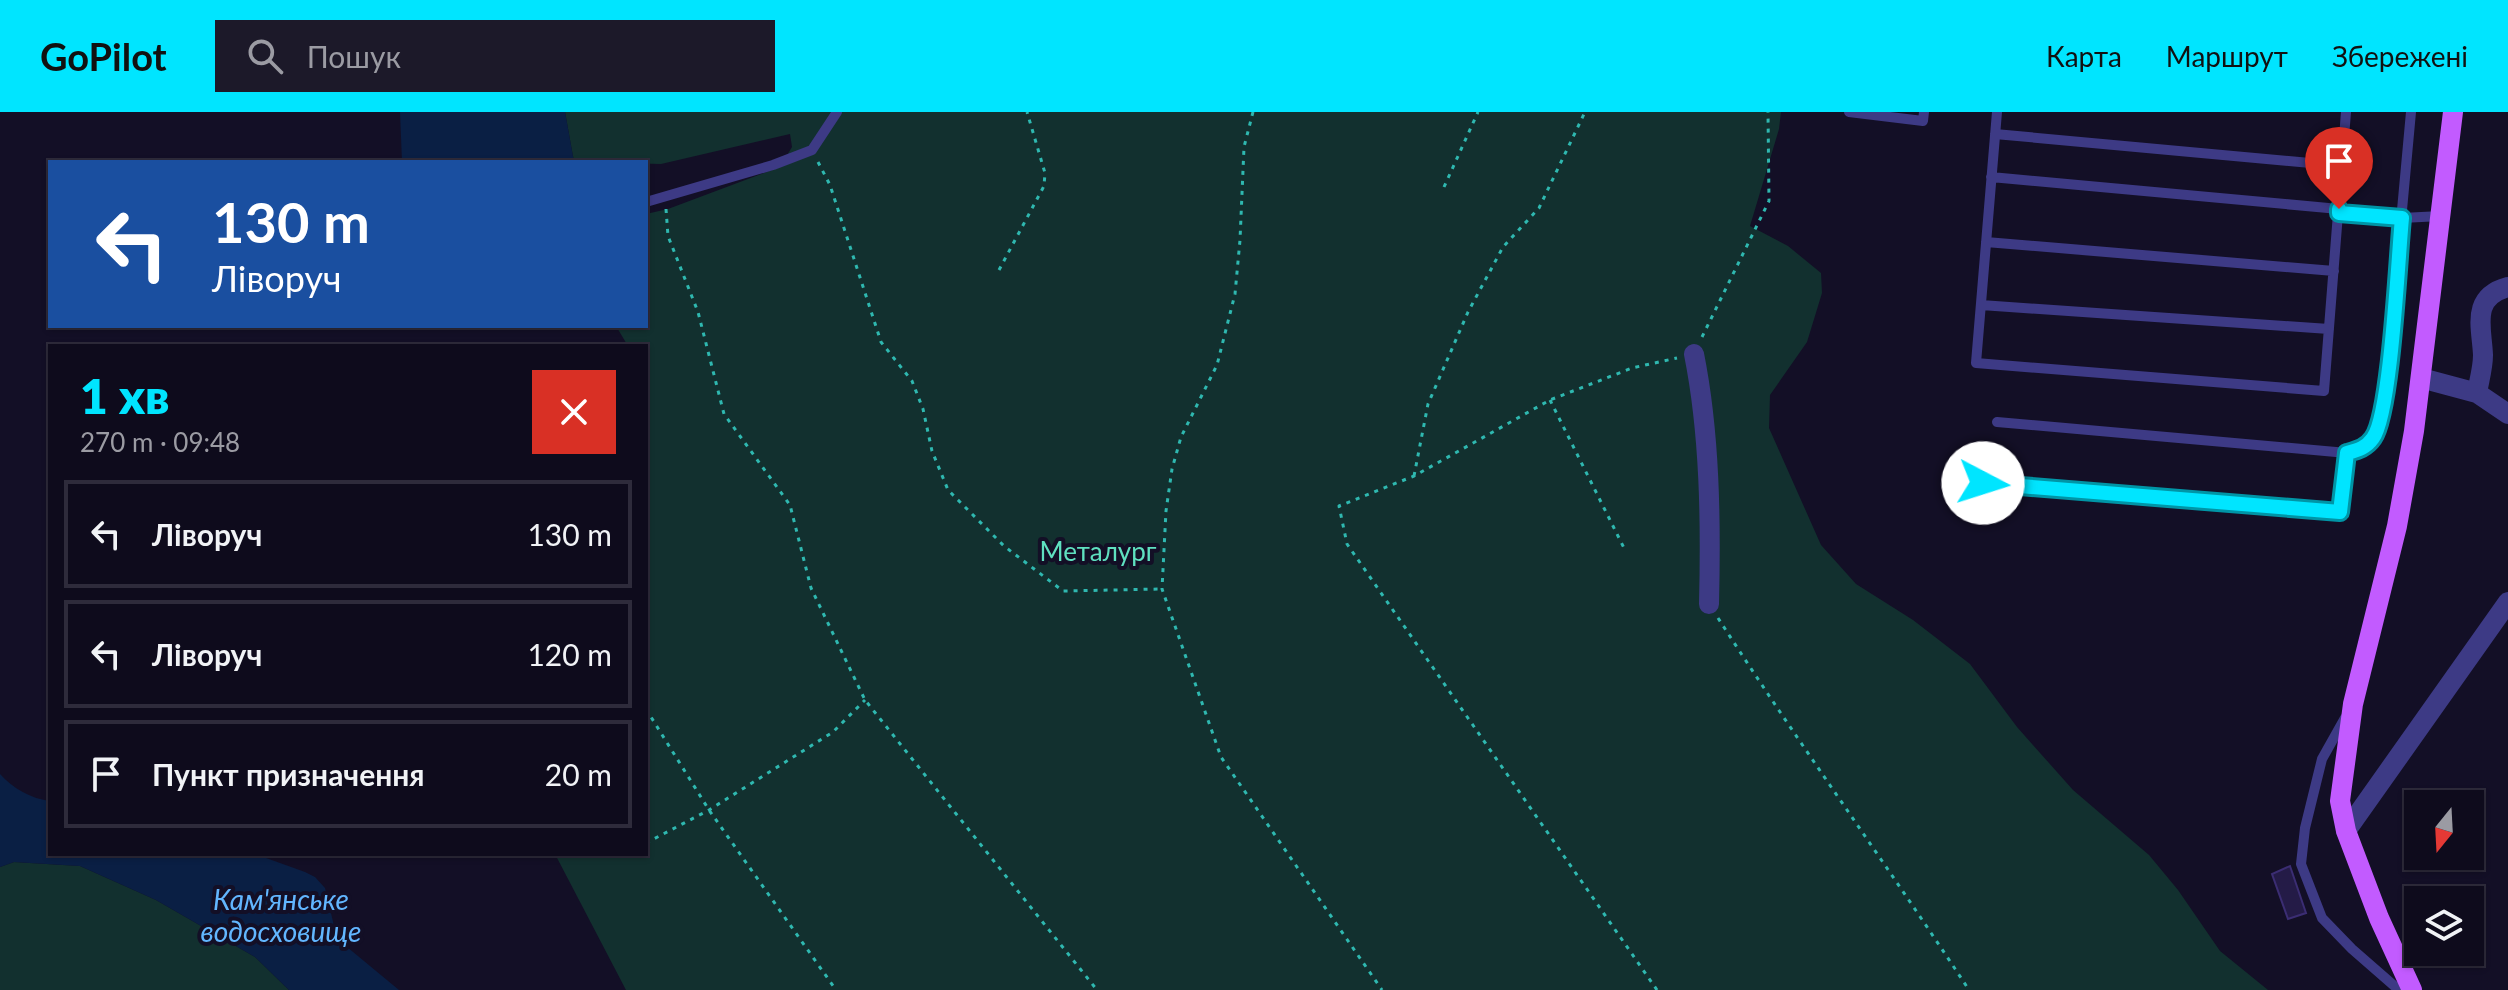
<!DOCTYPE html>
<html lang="uk">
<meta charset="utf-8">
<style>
body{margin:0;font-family:Lato,sans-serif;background:#1c1929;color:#f1f3f6;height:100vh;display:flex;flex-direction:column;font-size:30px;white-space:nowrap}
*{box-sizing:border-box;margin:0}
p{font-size:26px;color:#9b9ba3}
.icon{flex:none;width:44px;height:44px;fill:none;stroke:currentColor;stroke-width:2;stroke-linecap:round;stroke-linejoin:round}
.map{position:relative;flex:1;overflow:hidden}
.panel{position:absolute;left:48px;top:232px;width:600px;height:512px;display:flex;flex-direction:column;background:#0e0b1c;border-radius:0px;box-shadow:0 2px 6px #0004,0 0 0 2px #2e2b3b}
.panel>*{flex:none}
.top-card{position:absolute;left:48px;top:48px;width:600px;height:168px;border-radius:0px;box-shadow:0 2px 6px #0004,0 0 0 2px #2e2b3b;background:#1a4fa0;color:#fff;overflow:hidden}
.needle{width:52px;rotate:198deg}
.fabs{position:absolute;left:2404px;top:678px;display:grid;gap:16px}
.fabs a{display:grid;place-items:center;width:80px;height:80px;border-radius:0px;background:#0e0b1c;box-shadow:0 2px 6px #0004,0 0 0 2px #2e2b3b;font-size:40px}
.pin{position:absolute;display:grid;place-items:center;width:68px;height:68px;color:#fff;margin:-82px -34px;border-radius:50% 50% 50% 0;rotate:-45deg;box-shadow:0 0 8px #0007}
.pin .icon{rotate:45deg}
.me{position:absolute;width:88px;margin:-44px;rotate:95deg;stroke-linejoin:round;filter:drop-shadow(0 0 6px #0008)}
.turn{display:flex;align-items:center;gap:28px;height:168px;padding:0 32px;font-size:36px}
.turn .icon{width:104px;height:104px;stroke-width:2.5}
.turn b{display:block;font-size:56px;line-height:68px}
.round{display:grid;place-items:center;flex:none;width:84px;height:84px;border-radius:0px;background:#1c1929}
.overview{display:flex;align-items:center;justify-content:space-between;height:136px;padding:0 32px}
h1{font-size:48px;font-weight:800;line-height:60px;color:#00e5ff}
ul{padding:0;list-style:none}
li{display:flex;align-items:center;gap:24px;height:108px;margin:0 16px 12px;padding:0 16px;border:4px solid #2e2b3b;border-radius:0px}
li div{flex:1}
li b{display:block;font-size:30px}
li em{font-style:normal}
header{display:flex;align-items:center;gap:48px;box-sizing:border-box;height:112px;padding:0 40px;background:#00e5ff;color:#111}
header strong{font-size:38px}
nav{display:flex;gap:44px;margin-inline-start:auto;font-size:28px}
.search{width:560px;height:72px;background:#1c1929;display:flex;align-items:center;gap:20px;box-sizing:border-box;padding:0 28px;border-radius:0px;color:#9b9ba3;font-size:30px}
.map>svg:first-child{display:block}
.green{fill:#12302f}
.water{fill:#0a1f44}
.building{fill:#241b47;stroke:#3b2d73;stroke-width:2}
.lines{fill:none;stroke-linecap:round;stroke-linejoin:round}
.path{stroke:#2fb8b0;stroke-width:3;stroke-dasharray:4 6;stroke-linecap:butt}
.service{stroke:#3d3a85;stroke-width:10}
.minor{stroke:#3d3a85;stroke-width:20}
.primary{stroke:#c25bff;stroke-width:20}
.route-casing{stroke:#0095a6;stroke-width:20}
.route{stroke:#00e5ff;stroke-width:14}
.labels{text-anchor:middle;stroke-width:8;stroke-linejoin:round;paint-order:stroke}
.park-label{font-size:26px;fill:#5fe0c0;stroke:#130f26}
.water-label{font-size:28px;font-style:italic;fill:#62b6ff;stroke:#130f26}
</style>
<header>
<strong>GoPilot</strong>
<div class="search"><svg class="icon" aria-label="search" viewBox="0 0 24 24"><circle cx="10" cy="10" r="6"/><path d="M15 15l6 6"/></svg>Пошук</div>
<nav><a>Карта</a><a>Маршрут</a><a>Збережені</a></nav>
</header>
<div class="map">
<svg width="2508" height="878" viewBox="0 0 2508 878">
<rect width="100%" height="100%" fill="#130f26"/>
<path class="green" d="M565,0H1781L1779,17L1750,114L1788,134L1821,161L1822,181L1807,230L1770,283L1769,316L1821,433L1856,472L1913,508L1970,552L2017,615L2073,678L2149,743L2178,778L2220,839L2268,878H626L555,742H646V234H628L616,214H646V102L668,97L780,55L792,35L790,22L661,52L574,50Z
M14,750L80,754L156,788L255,845L289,878H0V755Z"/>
<path class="water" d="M400,0H565L574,50H402Z
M0,662C12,676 32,687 50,689V742H255L305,760L315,765L325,776L335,818L341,830L399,878H289L255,845L156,788L80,754L14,750L0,755Z"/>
<path class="building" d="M2290,754L2306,801L2288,807L2272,762Z"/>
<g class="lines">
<path class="path" d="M1253,0L1244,35L1240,128L1235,182L1217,253L1181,325L1172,357L1166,399L1162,477L1221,645L1382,878
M818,50L830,73L881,230L912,269L923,297L932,339L948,378L1004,434L1063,479L1162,477
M1444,75L1478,0
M666,97L668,124L698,200L724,302L790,393L811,476L865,588L1097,878
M999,158L1044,74L1045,61L1027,0
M1702,225L1769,89L1768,0
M1550,288L1624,436
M1414,364L1428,292L1468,200L1503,135L1539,96L1585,0
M1718,506C1799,632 1887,753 1969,878
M646,597L709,698L836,878
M646,731L709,698L833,620L865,588
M1657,878L1347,432L1339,394L1414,364L1550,288L1632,256L1677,246"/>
<path class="service" d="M1849,0L1923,9L1924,0
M1997,0L1976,251L2324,279L2346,0
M1995,22L2343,54
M1991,65L2339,97
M646,90L773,53L812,38L837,0
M2339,101L2402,106L2441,104
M1986,130L2334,159
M1981,193L2329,217
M1997,310L2347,341C2379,332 2377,312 2385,283L2411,0
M1983,371L2340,400L2347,341
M2345,606L2322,647L2305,716L2301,752L2322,806L2352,837L2399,878"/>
<path class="minor" d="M1694,242C1710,322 1711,410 1709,492
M2421,266L2477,281L2508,302
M2477,281C2479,269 2483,256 2483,243C2482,216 2470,185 2508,175
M2346,719L2508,490"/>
<path class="primary" d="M2412,878L2379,806L2346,719L2340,689L2353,592L2397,414L2414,319L2453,0"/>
</g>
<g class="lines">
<defs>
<path id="route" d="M1983,371L2340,400L2347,341C2358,338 2366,336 2373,326C2391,301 2398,146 2402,106L2339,101V97"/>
</defs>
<use href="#route" class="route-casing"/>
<use href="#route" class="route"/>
</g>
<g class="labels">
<g class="park-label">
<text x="1098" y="449">Металург</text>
</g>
<g class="water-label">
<text x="281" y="798">Кам'янське<tspan x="281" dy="32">водосховище</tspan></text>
</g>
</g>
</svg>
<div class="fabs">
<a><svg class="needle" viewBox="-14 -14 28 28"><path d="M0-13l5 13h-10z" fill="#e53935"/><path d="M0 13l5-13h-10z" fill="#9b9ba3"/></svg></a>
<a><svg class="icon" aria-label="layers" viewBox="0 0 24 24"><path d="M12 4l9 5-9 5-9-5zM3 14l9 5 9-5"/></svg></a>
</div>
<div class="pin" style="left:2339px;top:97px;background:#d93025"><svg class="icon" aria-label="arrive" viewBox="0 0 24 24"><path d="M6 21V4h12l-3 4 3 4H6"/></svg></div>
<svg class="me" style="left:1983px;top:371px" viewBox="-20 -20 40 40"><circle r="19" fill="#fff"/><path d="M0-13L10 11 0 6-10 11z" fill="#00e5ff"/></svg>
<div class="top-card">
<div class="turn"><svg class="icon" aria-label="left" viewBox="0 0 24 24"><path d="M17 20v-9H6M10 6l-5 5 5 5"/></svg><div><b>130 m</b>Ліворуч</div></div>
</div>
<section class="panel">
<div class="overview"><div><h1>1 хв</h1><p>270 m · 09:48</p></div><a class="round" style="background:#d93025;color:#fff"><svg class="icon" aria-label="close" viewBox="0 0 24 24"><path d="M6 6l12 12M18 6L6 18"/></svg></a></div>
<ul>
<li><svg class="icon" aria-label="left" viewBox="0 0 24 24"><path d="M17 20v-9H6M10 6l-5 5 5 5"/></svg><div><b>Ліворуч</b></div><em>130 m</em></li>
<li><svg class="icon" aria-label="left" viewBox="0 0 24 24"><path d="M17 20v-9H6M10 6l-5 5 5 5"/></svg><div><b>Ліворуч</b></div><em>120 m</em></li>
<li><svg class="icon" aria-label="arrive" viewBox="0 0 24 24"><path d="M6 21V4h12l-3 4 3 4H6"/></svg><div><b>Пункт призначення</b></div><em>20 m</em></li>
</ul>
</section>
</div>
